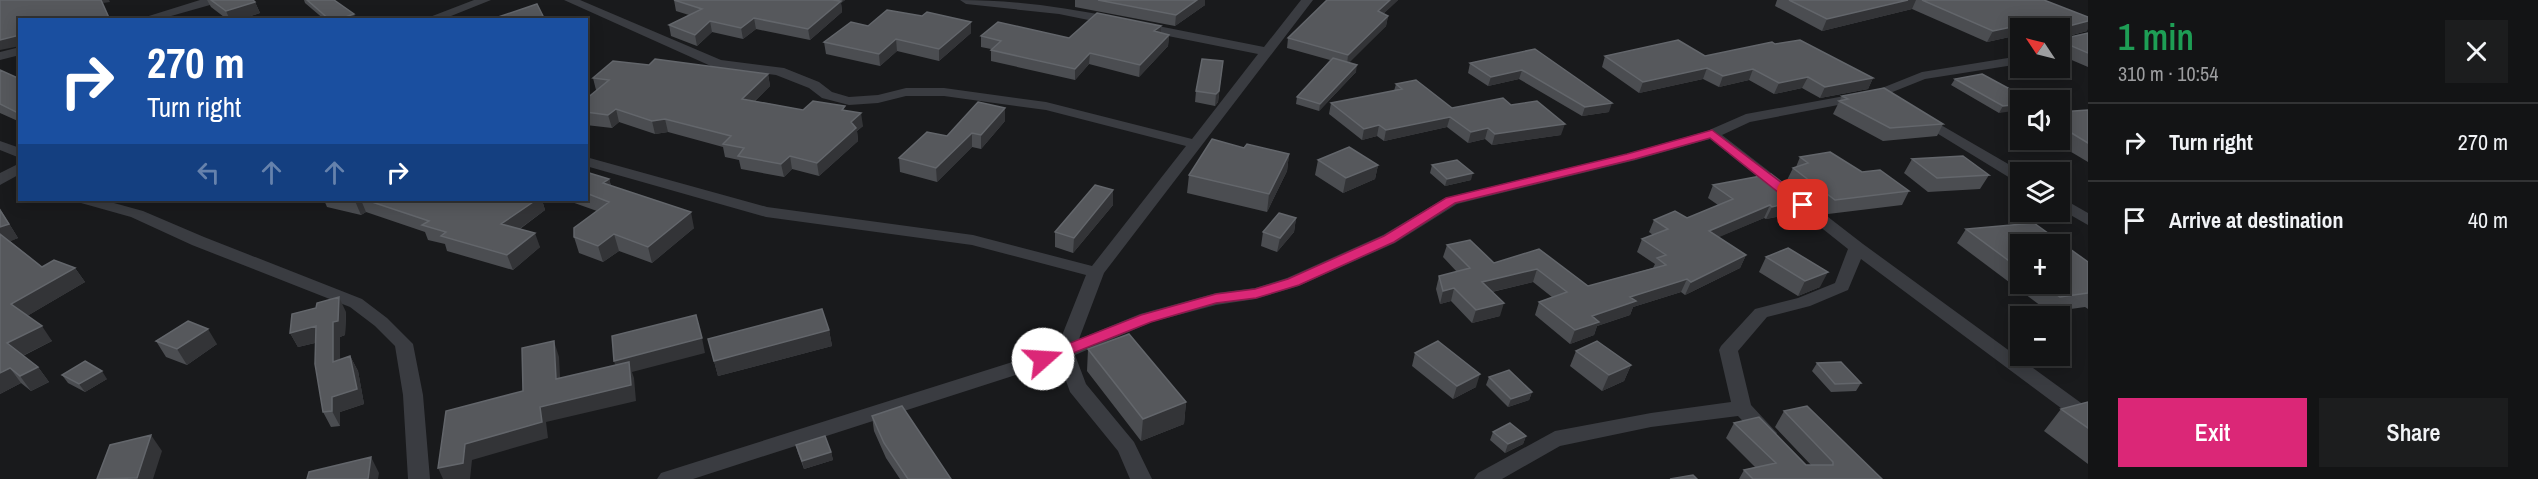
<!DOCTYPE html>
<meta charset="utf-8">
<style>
body{margin:0;font-family:"Archivo Narrow",sans-serif;background:#1c1d1e;color:#f1f3f6;height:100vh;display:flex;flex-direction:column;font-size:22px;white-space:nowrap}
*{box-sizing:border-box;margin:0}
p{font-size:20px;color:#9d9ea0}
.icon{flex:none;width:33px;height:33px;fill:none;stroke:currentColor;stroke-width:2;stroke-linecap:round;stroke-linejoin:round}
.map{position:relative;flex:1;overflow:hidden}
.side{display:flex;flex-direction:column;background:#131415;width:450px}
.side>*{flex:none}
.top-card{position:absolute;left:18px;top:18px;width:570px;height:183px;border-radius:0px;box-shadow:0 3px 15px #0003,0 0 0 2px #323334;background:#1a4fa0;color:#fff;overflow:hidden}
.needle{width:39px;rotate:305deg}
.controls{position:absolute;left:2010px;top:18px;display:grid;gap:12px}
.controls a{display:grid;place-items:center;width:60px;height:60px;border-radius:0px;background:#131415;box-shadow:0 3px 15px #0003,0 0 0 2px #323334;font-size:30px}
.pin{position:absolute;display:grid;place-items:center;width:51px;height:51px;color:#fff;margin:-26px;border-radius:12px;box-shadow:0 3px 9px #0006}
.me{position:absolute;width:66px;margin:-33px;rotate:71deg;stroke-linejoin:round;filter:drop-shadow(0 0 4px #0008)}
.turn{display:flex;align-items:center;gap:21px;height:126px;padding:0 30px;font-size:27px}
.turn .icon{width:78px;height:78px;stroke-width:2.5}
.turn b{display:block;font-size:42px;line-height:51px}
.lanes{display:flex;align-items:center;height:57px;padding:0 30px;background:#0003;justify-content:center;gap:30px;direction:ltr}
.lanes .off{opacity:.35}
.round{display:grid;place-items:center;flex:none;width:63px;height:63px;border-radius:0px;background:#1c1d1e}
.headline{display:flex;align-items:center;justify-content:space-between;height:102px;padding:0 30px}
h1{font-size:36px;font-weight:600;line-height:45px;color:#1e9e55}
.button{display:flex;gap:12px;margin-top:auto;padding:12px 30px}
.button a{flex:1;height:69px;border-radius:0px;background:#db2777;color:#fff;font-size:24px;font-weight:600;line-height:69px;text-align:center}
.button a+a{background:#1c1d1e;color:#f1f3f6}
ul{padding:0;list-style:none}
li{display:flex;align-items:center;gap:18px;height:78px;padding:0 30px;border-top:2px solid #323334}
li div{flex:1}
li b{display:block;font-size:22px}
li em{font-style:normal}
main{display:flex;flex:1;min-height:0}
.map>svg:first-child{display:block}
.lines{fill:none;stroke-linecap:round;stroke-linejoin:round}
.minor{fill:#3a3c41;fill-rule:evenodd}
.wall{fill:#4b4d51;fill-rule:evenodd}
.shaded-wall{fill:#333437}
.building{fill:#56585c;stroke:#63666b;stroke-width:1.5}
.route{fill:#db2777;stroke:#8e194d;stroke-width:1.5}
</style>
<main>
<div class="map">
<svg width="2088" height="479" viewBox="0 0 2088 479">
<rect width="100%" height="100%" fill="#191a1c"/>
<g class="lines">
<path class="minor" d="M200,0H219L217,3L157,20H136Z
M474,0H491L441,20H422Z
M564,0H580L721,60L784,68L819,82L832,92L849,97L878,95L906,88H944L1046,102L1192,139L1258,54L1138,30L1132,26L1134,23L1138,22L1264,47L1301,0H1313L1104,273L1079,339L1140,314L1216,293L1255,288L1287,278L1383,235L1445,198L1626,154L1707,131L1746,114L1877,90L1922,72L2020,56V64L1925,79L1880,97L1750,122L1722,135L1863,244L2088,408V425L2081,423L1861,259L1848,290L1810,306L1767,317L1738,351L1751,405L1777,433L1774,438C1758,443 1748,426 1738,416L1651,427L1560,446L1502,479H1474L1478,473L1555,431L1651,413L1731,402L1719,350L1721,346L1755,309L1798,298L1835,283L1848,249L1710,139L1636,160L1457,204L1395,243L1299,286L1256,299L1216,305L1152,322L1075,355L1086,384L1134,442L1152,479H1130L1118,451L1070,392L1059,361L693,479H657L661,473L1057,348L1086,275L972,245L766,217L586,166V157L767,207L973,235L1092,266L1186,146L1046,110L944,96H906L878,103L849,105L822,98L809,88L776,75L713,67Z
M960,0C1012,0 1062,7 1113,17L1119,21L1113,25L1059,14L966,4Z
M20,47V55L0,60V52Z
M1922,114L2022,172L2020,182L2015,181L1917,121L1915,118Z
M0,141L20,148V158L0,150Z
M20,163V174L0,185V173Z
M2060,197L2088,213V225L2060,209Z
M79,200H103L143,211L204,237L362,299L387,318L413,344L423,395L430,479H408L403,395L395,346L375,326L350,307L192,245L131,217L81,203Z"/>
</g>
<path class="wall" d="M207,0H253L255,2L260,13L239,20H228L211,7Z
M304,0H334L356,20H325L305,3Z
M674,0H845L841,3L842,12L810,40L756,29L743,39L712,32L697,46L671,36L669,25L689,15L676,11Z
M1075,0H1205V5L1175,26L1075,7Z
M1327,0H1398L1383,14L1388,16L1386,26L1349,62L1356,72L1319,111L1296,104L1297,97L1330,60L1287,48L1288,38Z
M1777,0H2044L2087,31L2065,37L2066,38L2088,33V67L2060,55V28H2020V39L2014,36L1987,42L1912,9L1822,31L1775,6Z
M922,16L971,22V33L939,61L897,51L880,66L826,54L824,42L868,26Z
M1161,26V33L1169,35L1168,46L1139,77L1089,64L1075,80L991,61V49L981,47V36L1069,38Z
M1535,49L1609,112L1582,116L1519,79L1488,86L1468,73L1470,63Z
M1605,56H1705L1873,78L1868,89L1820,98L1802,88L1774,94L1749,80L1719,87L1703,79L1639,93L1602,67Z
M1223,61L1218,102L1215,106L1195,102L1196,91Z
M649,65L768,74L770,86L755,101L803,110L846,111L863,126L857,131L858,141L819,176L792,169L784,177L741,169L739,160L725,157L723,147L668,132L655,134L619,122L612,128L586,125V99L597,91L596,90L593,78Z
M0,70L20,79V122L0,113Z
M1955,79L2030,100L1999,113L1951,85Z
M1396,84L1452,108L1511,105L1561,135L1492,145L1485,139L1468,143L1447,127L1384,141L1377,136L1362,140L1329,114L1331,103L1394,91Z
M1842,96L1943,124L1937,136L1883,141L1833,114Z
M2088,110V162L2051,140H2060V112Z
M1005,121L981,149L972,147L937,182L900,172L899,158L947,136Z
M1244,148L1289,154L1287,171L1267,212L1187,193L1189,175Z
M1800,157L1862,172L1909,191L1902,205L1828,214L1786,182L1793,168L1796,167Z
M1912,159L1989,175L1980,189L1928,192L1904,173Z
M1318,160L1378,165L1375,179L1343,193L1315,175Z
M1432,165L1471,180L1445,186L1430,173Z
M586,172L609,179L611,186L694,228L652,263L619,251L603,262L579,253L574,237L597,211L566,200H586Z
M1771,174L1810,204L1804,217L1797,218L1791,214L1766,219L1764,218L1718,237L1746,255L1740,268L1685,295L1681,292L1633,307L1630,315L1597,326L1594,335L1570,344L1535,315L1539,302L1552,297L1533,282L1492,292L1500,316L1472,323L1451,301L1440,304L1436,289L1439,276L1457,272L1443,257L1447,245L1494,263L1539,249L1588,286L1653,268L1655,264L1637,252L1642,239L1653,235L1649,232L1654,220L1687,218L1718,205L1708,198L1713,185Z
M1113,190V205L1073,253L1055,247V232Z
M324,200H542L545,210L520,229L540,247L513,270L447,251L445,244L428,240L425,232L366,212L361,215L327,207Z
M0,209L18,238L10,241L42,267L75,268L85,282L27,316L52,341L23,356L38,367L49,382L31,391L21,383L0,394Z
M1296,218L1294,232L1277,252L1261,246L1263,232Z
M1966,229L2088,262V309L2085,307L2049,312L1957,243ZM2020,244L2060,284H2020Z
M1766,257L1820,287L1798,296L1759,272Z
M346,312L345,335L340,337V360L350,356L358,371L364,404L340,412V426L331,427L323,412L315,343L298,347L290,333Z
M829,330L832,346L718,376L708,339Z
M156,341L217,344L187,365L166,357Z
M1088,349L1186,402L1184,424L1141,441L1087,371Z
M1576,351L1631,365L1624,381L1602,391L1570,366Z
M1415,353L1476,387L1453,399L1412,366Z
M1817,363L1861,383L1856,391L1831,392L1812,371Z
M62,375L107,379L85,392L68,383Z
M1489,377L1532,392L1529,400L1508,407L1486,385Z
M2088,402V464L2044,431L2061,409Z
M1784,411L1882,479H1739L1744,470L1755,467L1726,438L1734,423L1806,465H1811L1775,427Z
M872,416L951,479H900L886,458L874,431Z
M1493,432L1526,436L1523,444L1505,453L1490,440Z
M796,445L831,452L833,460L804,469L798,453Z"/>
<path class="shaded-wall" d="M101,0H109L110,2L103,3L111,20Z
M829,0H845L841,3L842,12L810,40L808,29Z
M1197,0H1205V5L1175,26L1176,15Z
M1390,0H1398L1376,21L1378,11Z
M1908,0H1916L1912,9L1822,31L1827,19Z
M255,2L260,13L239,20H230L226,11Z
M354,14L356,20H337Z
M1388,16L1386,26L1347,65L1348,55Z
M754,18L756,29L743,39L741,28Z
M710,21L712,32L697,46L695,35Z
M2088,21V29L2087,31L2060,38L2065,27Z
M971,22V33L939,61V49Z
M2021,25L2014,36L1987,42L1993,31Z
M1161,26V37L1154,31Z
M20,35V46L0,50V40Z
M1169,35L1168,46L1139,77L1140,65Z
M896,39L897,51L880,66L879,54Z
M1090,53L1089,64L1075,80V69Z
M1223,61L1218,102L1215,106L1216,94Z
M1357,65L1356,72L1319,111L1320,104Z
M1707,68L1703,79L1639,93L1643,82Z
M1753,69L1749,80L1719,87L1723,76Z
M1522,70L1519,79L1488,86L1491,77Z
M768,74L770,86L744,111L742,99Z
M1808,77L1802,88L1774,94L1779,83Z
M1873,78L1868,89L1820,98L1825,87Z
M1612,103L1609,112L1582,116L1585,107Z
M2020,104V110L1999,113L2003,106Z
M1005,108V121L981,149V135Z
M616,109L619,122L612,128L608,115Z
M861,113L863,126L857,131L858,141L819,176L817,163L851,122Z
M1450,117L1447,127L1384,141L1386,130Z
M665,119L668,132L655,134L652,121Z
M1565,124L1561,135L1492,145L1495,134Z
M1379,125L1377,136L1362,140L1364,129Z
M1488,128L1485,139L1468,143L1471,132Z
M972,133V147L937,182L936,168Z
M1289,154L1287,171L1267,212L1269,194Z
M790,156L792,169L784,177L781,164Z
M1378,165L1375,179L1343,193L1346,178Z
M1473,173L1471,180L1445,186L1447,179Z
M609,179L614,195L603,183Z
M1113,190V205L1073,253L1074,238Z
M357,200H361L366,212L361,215L355,201Z
M536,200H542L545,210L507,238L501,224Z
M1797,201L1791,214L1766,219L1772,207Z
M1770,205L1764,218L1703,244L1709,231Z
M0,209L18,238L4,244L0,237Z
M691,212L694,228L652,263L648,247Z
M1296,218L1294,232L1277,252L1280,238Z
M535,233L540,247L513,270L507,255Z
M614,234L619,251L603,262L598,246Z
M1746,255L1740,268L1685,295L1691,282Z
M75,268L85,282L22,319L11,304Z
M1537,269L1533,282L1478,295L1482,282Z
M1828,272L1820,287L1798,296L1805,281Z
M1687,279L1681,292L1633,307L1630,315L1597,326L1594,335L1570,344L1575,330L1592,316L1630,297Z
M1454,288L1451,301L1440,304L1443,291Z
M339,297L346,312L345,335L340,337V377L333,362V322Z
M1504,303L1500,316L1472,323L1476,310Z
M42,326L52,341L18,358L7,343Z
M316,326L323,341L298,347L290,333Z
M208,329L217,344L187,365L177,349Z
M829,330L832,346L718,376L714,361Z
M702,338L705,353L632,372L634,378L636,401L546,422L548,438L472,460L470,479H443L438,468L465,444L540,407L618,375L614,361Z
M554,341L559,357L561,395L556,379Z
M350,356L358,371L364,404L340,412V426L332,411V397Z
M1631,365L1624,381L1602,391L1609,375Z
M38,367L49,382L31,391L20,376Z
M10,368L21,383L0,394V373Z
M102,371L107,379L85,392L79,384Z
M1480,374L1476,387L1453,399L1457,386Z
M1532,392L1529,400L1508,407L1511,399Z
M1186,402L1184,424L1141,441L1143,419Z
M151,435L162,451L153,479H134Z
M1526,436L1523,444L1505,453L1508,444Z
M831,452L833,460L804,469L802,461Z
M371,457L379,473L378,479H368Z"/>
<path class="building" d="M0,0H101L110,20H20V35L0,40Z
M211,0H253L255,2L226,11Z
M307,0H334L354,14L337,20H330Z
M674,0H832L841,1L808,29L754,18L741,28L710,21L695,35L669,25L702,9Z
M1098,0H1197L1176,15Z
M1327,0H1390L1378,11L1388,16L1348,55L1288,38Z
M1789,0H1908L1827,19Z
M1922,0H2044L2088,17V21L2065,27L2066,38L2088,33V53L2060,41V28H2030L2021,25L1993,31Z
M537,4L545,20H493L492,19Z
M887,10L922,16L927,12L971,22L939,49L896,39L879,54L824,42L851,22L868,26Z
M1097,13L1161,26L1154,31L1169,35L1140,65L1090,53L1075,69L991,50L1001,41L981,36L998,22L1069,38Z
M1678,40L1705,56L1772,42L1775,44L1800,40L1873,78L1825,87L1808,77L1779,83L1753,69L1723,76L1707,68L1643,82L1605,56Z
M1535,49L1612,103L1585,107L1522,70L1491,77L1470,63Z
M1333,58L1357,65L1320,104L1297,97Z
M655,59L768,74L742,99L803,110L813,101L845,106L842,110L861,113L851,122L856,128L817,163L790,156L781,164L738,156L744,148L723,144L731,136L665,119L652,121L616,109L608,115L586,112V99L609,80L593,78L613,61L649,65Z
M1202,59L1223,61L1219,91L1216,94L1196,91Z
M0,70L20,79V112L18,113L0,104Z
M1982,74L2030,100H2020V104L2003,106L1955,79Z
M1416,80L1452,108L1503,98L1511,105L1537,101L1565,124L1495,134L1488,128L1471,132L1450,117L1386,130L1379,125L1364,129L1331,103L1402,89L1396,84Z
M1884,88L1943,124L1890,128L1839,101L1848,99L1842,96Z
M978,102L1005,108L981,135L972,133L936,168L899,158L927,132L947,136Z
M2088,110V143L2060,126V112Z
M1212,139L1244,148L1247,144L1289,154L1269,194L1189,175Z
M1349,147L1378,165L1346,178L1318,160Z
M1830,152L1862,172L1880,170L1909,191L1835,200L1793,168L1808,163L1800,157Z
M1963,156L1989,175L1937,178L1912,159Z
M1457,160L1473,173L1447,179L1432,165Z
M586,172L609,179L603,183L691,212L648,247L614,234L598,246L574,237V228L609,202L586,193Z
M1771,174L1810,204L1803,205L1797,201L1772,207L1770,205L1709,231L1746,255L1691,282L1687,279L1630,297L1636,301L1592,316L1599,322L1575,330L1539,302L1567,292L1537,269L1482,282L1504,303L1476,310L1454,288L1443,291L1439,276L1470,268L1447,245L1470,240L1494,263L1539,249L1588,286L1666,265L1657,258L1666,255L1642,239L1668,229L1654,220L1675,211L1687,218L1733,199L1713,185Z
M1095,185L1113,190L1074,238L1055,232Z
M366,200H536L501,224L535,233L507,255L441,236L446,232L422,225L429,221Z
M0,210L9,224L0,227Z
M1279,213L1296,218L1280,238L1263,232Z
M2034,223L2088,262V293L2060,297L2041,284H2060V244H2020V269L1966,229Z
M0,234L42,267L54,260L75,268L11,304L42,326L7,343L38,367L20,376L10,368L0,373Z
M1788,248L1828,272L1805,281L1766,257Z
M339,297L338,321L333,322V362L350,356L357,389L332,397V411L323,412L315,364L316,326L290,333L292,314L316,308L317,303Z
M822,309L829,330L714,361L708,339Z
M696,315L702,338L614,361L612,336Z
M188,321L208,329L177,349L156,341Z
M1129,334L1186,402L1143,419L1088,349Z
M554,341L556,379L629,362L631,385L540,407L542,422L465,444L463,463L438,468L446,411L523,391L522,348Z
M1438,341L1480,374L1457,386L1415,353Z
M1597,341L1631,365L1609,375L1576,351Z
M85,361L102,371L79,384L62,375Z
M1841,362L1861,383L1835,384L1817,363Z
M1509,370L1532,392L1511,399L1489,377Z
M2088,402V428L2061,409Z
M902,406L951,479H908L884,443L872,416Z
M1807,406L1882,479H1753L1744,470L1776,463L1734,423L1759,417L1806,465H1833V462L1784,411Z
M1510,423L1526,436L1508,444L1493,432Z
M151,435L137,478L97,479L110,445Z
M825,436L831,452L802,461L796,445Z
M371,457L368,479H307L309,472Z
M1693,475L1697,479H1670Z"/>
<path class="route" d="M1712,130L1807,202L1809,205L1807,208H1798L1710,138L1635,159L1455,203L1394,242L1299,285L1256,298L1216,303L1151,322L1043,365L1037,363L1035,359L1037,356L1141,315L1216,294L1255,289L1288,279L1384,236L1446,198L1627,154Z"/>
</svg>
<div class="controls">
<a><svg class="needle" viewBox="-14 -14 28 28"><path d="M0-13l5 13h-10z" fill="#e53935"/><path d="M0 13l5-13h-10z" fill="#9d9ea0"/></svg></a>
<a><svg class="icon" aria-label="sound" viewBox="0 0 24 24"><path d="M4 9h4l5-4v14l-5-4H4zM17 9q2 3 0 6"/></svg></a>
<a><svg class="icon" aria-label="layers" viewBox="0 0 24 24"><path d="M12 4l9 5-9 5-9-5zM3 14l9 5 9-5"/></svg></a>
<a>+</a>
<a>−</a>
</div>
<div class="pin" style="left:1803px;top:205px;background:#d93025"><svg class="icon" aria-label="arrive" viewBox="0 0 24 24"><path d="M6 21V4h12l-3 4 3 4H6"/></svg></div>
<svg class="me" style="left:1043px;top:359px" viewBox="-20 -20 40 40"><circle r="19" fill="#fff"/><path d="M0-13L10 11 0 6-10 11z" fill="#db2777"/></svg>
<div class="top-card">
<div class="turn"><svg class="icon" aria-label="right" viewBox="0 0 24 24"><path d="M7 20v-9h11M14 6l5 5-5 5"/></svg><div><b>270 m</b>Turn right</div></div>
<div class="lanes"><svg class="icon off" aria-label="left" viewBox="0 0 24 24"><path d="M17 20v-9H6M10 6l-5 5 5 5"/></svg><svg class="icon off" aria-label="ahead" viewBox="0 0 24 24"><path d="M12 20V5M6 11l6-6 6 6"/></svg><svg class="icon off" aria-label="ahead" viewBox="0 0 24 24"><path d="M12 20V5M6 11l6-6 6 6"/></svg><svg class="icon" aria-label="right" viewBox="0 0 24 24"><path d="M7 20v-9h11M14 6l5 5-5 5"/></svg></div>
</div>
</div>
<section class="side">
<div class="headline"><div><h1>1 min</h1><p>310 m · 10:54</p></div><a class="round"><svg class="icon" aria-label="close" viewBox="0 0 24 24"><path d="M6 6l12 12M18 6L6 18"/></svg></a></div>
<ul>
<li><svg class="icon" aria-label="right" viewBox="0 0 24 24"><path d="M7 20v-9h11M14 6l5 5-5 5"/></svg><div><b>Turn right</b></div><em>270 m</em></li>
<li><svg class="icon" aria-label="arrive" viewBox="0 0 24 24"><path d="M6 21V4h12l-3 4 3 4H6"/></svg><div><b>Arrive at destination</b></div><em>40 m</em></li>
</ul>
<div class="button"><a>Exit</a><a>Share</a></div>
</section>
</main>
